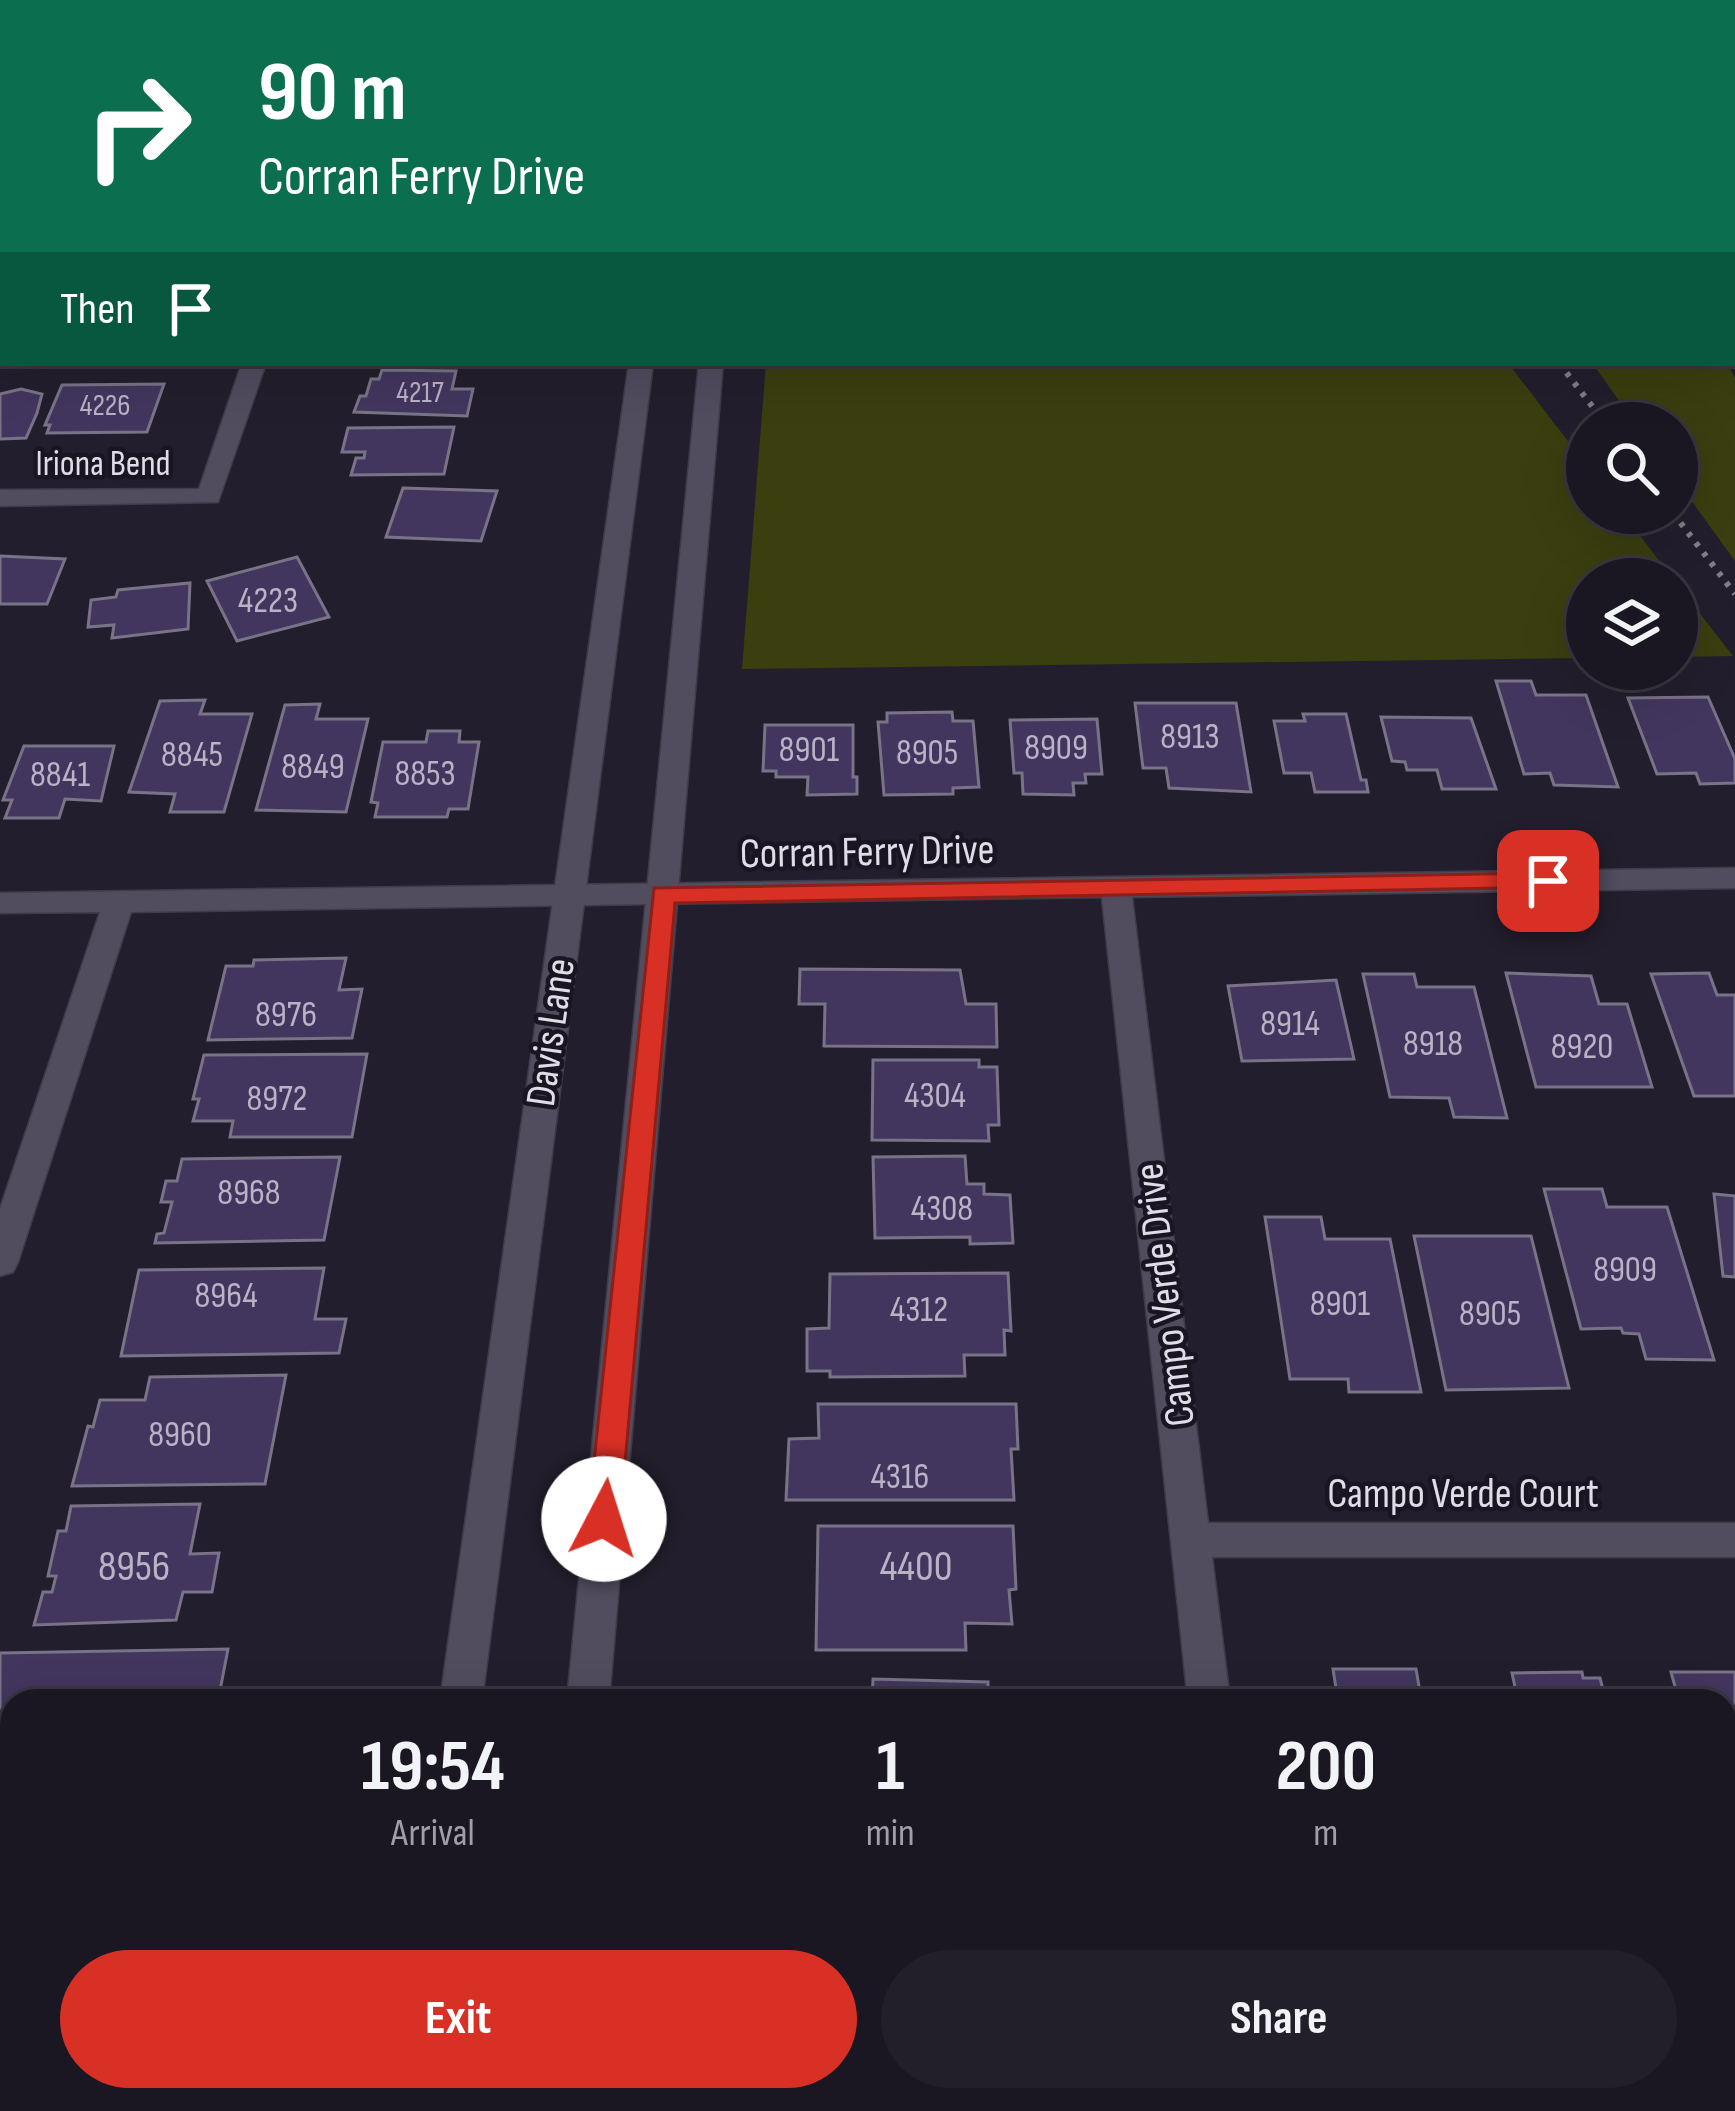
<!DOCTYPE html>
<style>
body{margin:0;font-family:"Sofia Sans Condensed",sans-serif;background:#231f2a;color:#f1f3f6;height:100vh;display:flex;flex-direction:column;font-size:45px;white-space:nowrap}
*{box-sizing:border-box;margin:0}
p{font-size:39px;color:#9f9fa5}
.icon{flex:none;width:66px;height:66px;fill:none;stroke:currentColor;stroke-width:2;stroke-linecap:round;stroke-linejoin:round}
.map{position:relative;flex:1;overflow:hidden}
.sheet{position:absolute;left:0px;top:1689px;width:1737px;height:423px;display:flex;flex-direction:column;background:#1a1622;border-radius:36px 36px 0 0;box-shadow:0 12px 48px #0002,0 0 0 3px #383540}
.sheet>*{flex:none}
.banner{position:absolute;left:0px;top:0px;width:1737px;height:366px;box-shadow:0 12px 48px #0002,0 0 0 3px #383540;background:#0b6e4f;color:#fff;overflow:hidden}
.fabs{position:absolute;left:1566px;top:402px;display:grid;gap:24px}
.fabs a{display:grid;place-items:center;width:132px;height:132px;border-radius:50%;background:#1a1622;box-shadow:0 12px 48px #0002,0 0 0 3px #383540;font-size:60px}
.pin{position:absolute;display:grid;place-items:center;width:102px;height:102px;color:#fff;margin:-51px;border-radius:24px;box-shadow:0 6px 18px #0006}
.me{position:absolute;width:132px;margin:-66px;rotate:5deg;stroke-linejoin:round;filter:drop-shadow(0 0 9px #0008)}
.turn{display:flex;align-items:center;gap:42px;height:252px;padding:0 60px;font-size:54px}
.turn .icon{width:156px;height:156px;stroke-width:2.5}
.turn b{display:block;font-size:84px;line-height:102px}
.then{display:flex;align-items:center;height:114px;padding:0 60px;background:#0003;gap:24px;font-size:45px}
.eta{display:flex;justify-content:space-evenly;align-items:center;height:204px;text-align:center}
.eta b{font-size:72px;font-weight:700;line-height:84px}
.action{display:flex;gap:24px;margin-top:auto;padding:24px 60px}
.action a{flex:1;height:138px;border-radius:72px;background:#d93025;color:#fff;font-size:48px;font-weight:700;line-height:138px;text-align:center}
.action a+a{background:#231f2a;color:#f1f3f6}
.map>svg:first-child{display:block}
.green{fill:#3b3e0f}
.building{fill:#43365e;stroke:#787386;stroke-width:3}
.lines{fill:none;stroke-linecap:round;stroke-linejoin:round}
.minor-casing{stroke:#3f3b48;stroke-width:3}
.secondary-casing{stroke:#3f3b48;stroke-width:3}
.path{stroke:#817d8a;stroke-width:6;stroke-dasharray:4.5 8;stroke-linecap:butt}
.minor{fill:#514c5e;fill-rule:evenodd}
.secondary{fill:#514c5e;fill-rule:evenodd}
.route{fill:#d93025;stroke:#8d1f18;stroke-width:3}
.labels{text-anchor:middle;stroke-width:9;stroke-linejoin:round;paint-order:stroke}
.far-number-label{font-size:30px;fill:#b9b3c6}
.far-street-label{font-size:36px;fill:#e0dde8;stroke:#191523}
.number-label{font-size:36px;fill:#b9b3c6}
.street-label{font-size:42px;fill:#e0dde8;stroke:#191523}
.near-number-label{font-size:42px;fill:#b9b3c6}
</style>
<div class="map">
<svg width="1735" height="2111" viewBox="0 0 1735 2111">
<rect width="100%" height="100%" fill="#231e2d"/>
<path class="green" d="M787,0H1735V50L1734,3Z
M766,363H1508L1587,466V513H1623L1673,579H1587V658L742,669Z
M1592,363H1727L1735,378V561L1677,481V423H1635Z
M1677,584L1733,656L1677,657Z"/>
<path class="building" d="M382,370L456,371L452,389H473L467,416L354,412L360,396H366L371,379H379Z
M164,384L147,432L47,433L50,425H45L62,385Z
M21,389L42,394L37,413L26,438L0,439V394Z
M454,427L444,474L351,475L356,458H364L365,452H342L348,428Z
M403,488L497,491L481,541L386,537Z
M0,556L65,559L47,604H0Z
M297,557L329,617L237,641L207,581Z
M190,583L188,629L112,638L114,625L88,627L91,600L116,597L118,590Z
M1496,681H1531L1536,695H1586L1618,787L1554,785L1550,773L1524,774Z
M1708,697L1735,759V783L1700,784L1696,773L1657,774L1628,698Z
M205,700L200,714H252L224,812H170L175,794L129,792L160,701Z
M1135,703H1236L1251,792L1169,788L1166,768H1143Z
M320,704L316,719H368L346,812L256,810L285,705Z
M952,712L953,721H973L979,787L953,788V794L884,795L878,722H887V713Z
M1303,714H1346L1361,780H1366L1368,792H1315L1311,773H1284L1274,721H1305Z
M1381,717L1471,718L1496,789H1442L1437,770H1407L1405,762L1392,761Z
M1097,719L1102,774H1085L1086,783H1073L1074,795L1023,794L1022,773H1014L1010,720Z
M765,725H853V777H857V794L807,795L808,777H776V771H763Z
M428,731H460L459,742H479L468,809H449L447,817H375L378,803L371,802L383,742H426Z
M24,746H114L101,801L65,799L59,818H5L12,800H3Z
M346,958L339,990L362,989L352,1038L208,1040L226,966H253L254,960Z
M800,969L960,970L966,1004H996L997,1047L824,1046L825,1004H799Z
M1506,973L1591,976L1599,1004H1627L1652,1087H1536Z
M1709,973L1717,995H1735V1096H1694L1651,974Z
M1363,974H1414L1417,987H1474L1507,1118L1454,1117L1449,1098L1390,1097Z
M1336,980L1354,1059L1242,1061L1228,986Z
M367,1054L352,1137H230L233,1121H193L199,1099H193L204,1055Z
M873,1060H979V1067H997L999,1125H988L989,1141L872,1140Z
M965,1156L967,1184H984V1194L1010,1195L1013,1243L970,1244V1237L875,1238L873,1157Z
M340,1157L324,1240L155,1243L157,1234L164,1233L172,1202H161L166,1181H177L182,1159Z
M1544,1189H1602L1607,1207H1667L1714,1360L1646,1359L1639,1334L1623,1333L1621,1328L1581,1329Z
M1714,1194L1735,1196V1277L1723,1276Z
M1265,1217H1321L1325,1239H1390L1421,1392H1349L1348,1379H1290Z
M1414,1236H1531L1569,1388L1446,1390Z
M324,1268L315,1319H346L339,1353L121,1356L139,1270Z
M1008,1273L1011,1331L1004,1330L1005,1355H964L965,1376L830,1377V1371H807V1329L829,1328L830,1274Z
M286,1375L265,1484L72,1486L88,1426L93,1427L100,1400H145L150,1377Z
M818,1404H1016L1018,1449H1011L1014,1500H786L789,1439L819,1438Z
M200,1504L190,1554L219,1553L212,1592H183L176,1620L34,1625L43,1592H52L56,1576H48L58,1531H66L71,1506Z
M818,1526H1013L1016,1589L1009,1590L1012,1624L965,1623L966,1650H816Z
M228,1649L218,1701H12V1779H0V1653Z
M1333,1669H1416L1420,1692L1481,1691L1483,1701H1338Z
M1582,1672L1583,1678H1600L1606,1701H1518L1512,1673Z
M1671,1672H1735V1866H1725V1701H1679Z
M873,1679L988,1682V1690H1025V1701H872Z
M0,1806H12V1952H0Z
M0,1985H12V2100H56L28,2101L26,2111H0Z
M1725,2097H1735V2111H1602L1600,2100Z
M867,2100H1051V2111H867Z"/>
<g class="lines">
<defs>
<path id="minor" d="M0,8H3V20H0Z
M1734,146H1735V158H1734Z
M0,217H3V231H0Z
M242,363H266L218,502L0,506V490L199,489Z
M1735,868V888L1132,897L1208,1523H1735V1557H1212L1230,1701H1188L1102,897L131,912L18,1262L13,1272L0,1276V1209L100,912L0,913V893Z
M1228,2100H1276L1277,2111H1229Z"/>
<path id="secondary" d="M677,0H695V3H677Z
M735,0H753V3H735Z
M629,363H653L482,1701H440Z
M699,363H723L609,1701H567Z
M386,2100H434L432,2111H384Z
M530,2100H578L577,2111H529Z"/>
</defs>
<use href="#minor" class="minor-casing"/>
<use href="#secondary" class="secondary-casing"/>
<path class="path" d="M1559,363L1605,423
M1673,513L1735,594"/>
<use href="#minor" class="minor"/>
<use href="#secondary" class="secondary"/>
</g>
<path class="route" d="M1548,873L1557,875L1560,881L1557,887L675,903L620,1519L615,1528L604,1532L592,1528L588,1519L654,888Z"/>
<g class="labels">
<g class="far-number-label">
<text x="420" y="402">4217</text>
<text x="105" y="415">4226</text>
</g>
<g class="far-street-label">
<text x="103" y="475">Iriona Bend</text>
</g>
<g class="number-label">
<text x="268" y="612">4223</text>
<text x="1190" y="748">8913</text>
<text x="1056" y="759">8909</text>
<text x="809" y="761">8901</text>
<text x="927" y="764">8905</text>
<text x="192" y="766">8845</text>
<text x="313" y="778">8849</text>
<text x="425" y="785">8853</text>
<text x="60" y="786">8841</text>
<text x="286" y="1026">8976</text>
<text x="1290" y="1035">8914</text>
<text x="1433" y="1055">8918</text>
<text x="1582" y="1058">8920</text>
<text x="935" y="1107">4304</text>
<text x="277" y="1110">8972</text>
<text x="249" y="1204">8968</text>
<text x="942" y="1220">4308</text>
<text x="1625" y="1281">8909</text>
<text x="226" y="1307">8964</text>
<text x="1340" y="1315">8901</text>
<text x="919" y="1321">4312</text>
<text x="1490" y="1325">8905</text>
<text x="180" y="1446">8960</text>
<text x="900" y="1488">4316</text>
</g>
<g class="street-label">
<text transform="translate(867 850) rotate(-1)" y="15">Corran Ferry Drive</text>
<text transform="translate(549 1032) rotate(-82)" y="15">Davis Lane</text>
<text transform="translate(1163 1295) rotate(-97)" y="15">Campo Verde Drive</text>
<text x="1463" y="1507">Campo Verde Court</text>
</g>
<g class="near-number-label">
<text x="134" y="1580">8956</text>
<text x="916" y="1580">4400</text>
</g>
</g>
</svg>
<div class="fabs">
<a><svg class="icon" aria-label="search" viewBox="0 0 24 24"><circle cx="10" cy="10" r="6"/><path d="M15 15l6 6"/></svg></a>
<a><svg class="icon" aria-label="layers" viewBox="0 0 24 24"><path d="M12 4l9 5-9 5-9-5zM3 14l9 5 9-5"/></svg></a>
</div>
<div class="pin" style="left:1548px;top:881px;background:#d93025"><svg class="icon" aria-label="arrive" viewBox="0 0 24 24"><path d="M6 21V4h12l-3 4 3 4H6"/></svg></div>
<svg class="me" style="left:604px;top:1519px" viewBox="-20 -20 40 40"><circle r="19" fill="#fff"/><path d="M0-13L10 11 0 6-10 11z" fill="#d93025"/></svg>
<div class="banner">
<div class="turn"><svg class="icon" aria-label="right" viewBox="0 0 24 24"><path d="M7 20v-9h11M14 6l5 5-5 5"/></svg><div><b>90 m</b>Corran Ferry Drive</div></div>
<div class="then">Then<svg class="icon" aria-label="arrive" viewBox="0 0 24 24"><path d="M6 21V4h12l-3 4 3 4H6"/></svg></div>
</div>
<section class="sheet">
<div class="eta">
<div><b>19:54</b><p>Arrival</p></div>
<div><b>1</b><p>min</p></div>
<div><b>200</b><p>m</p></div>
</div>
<div class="action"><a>Exit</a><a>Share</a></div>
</section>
</div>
